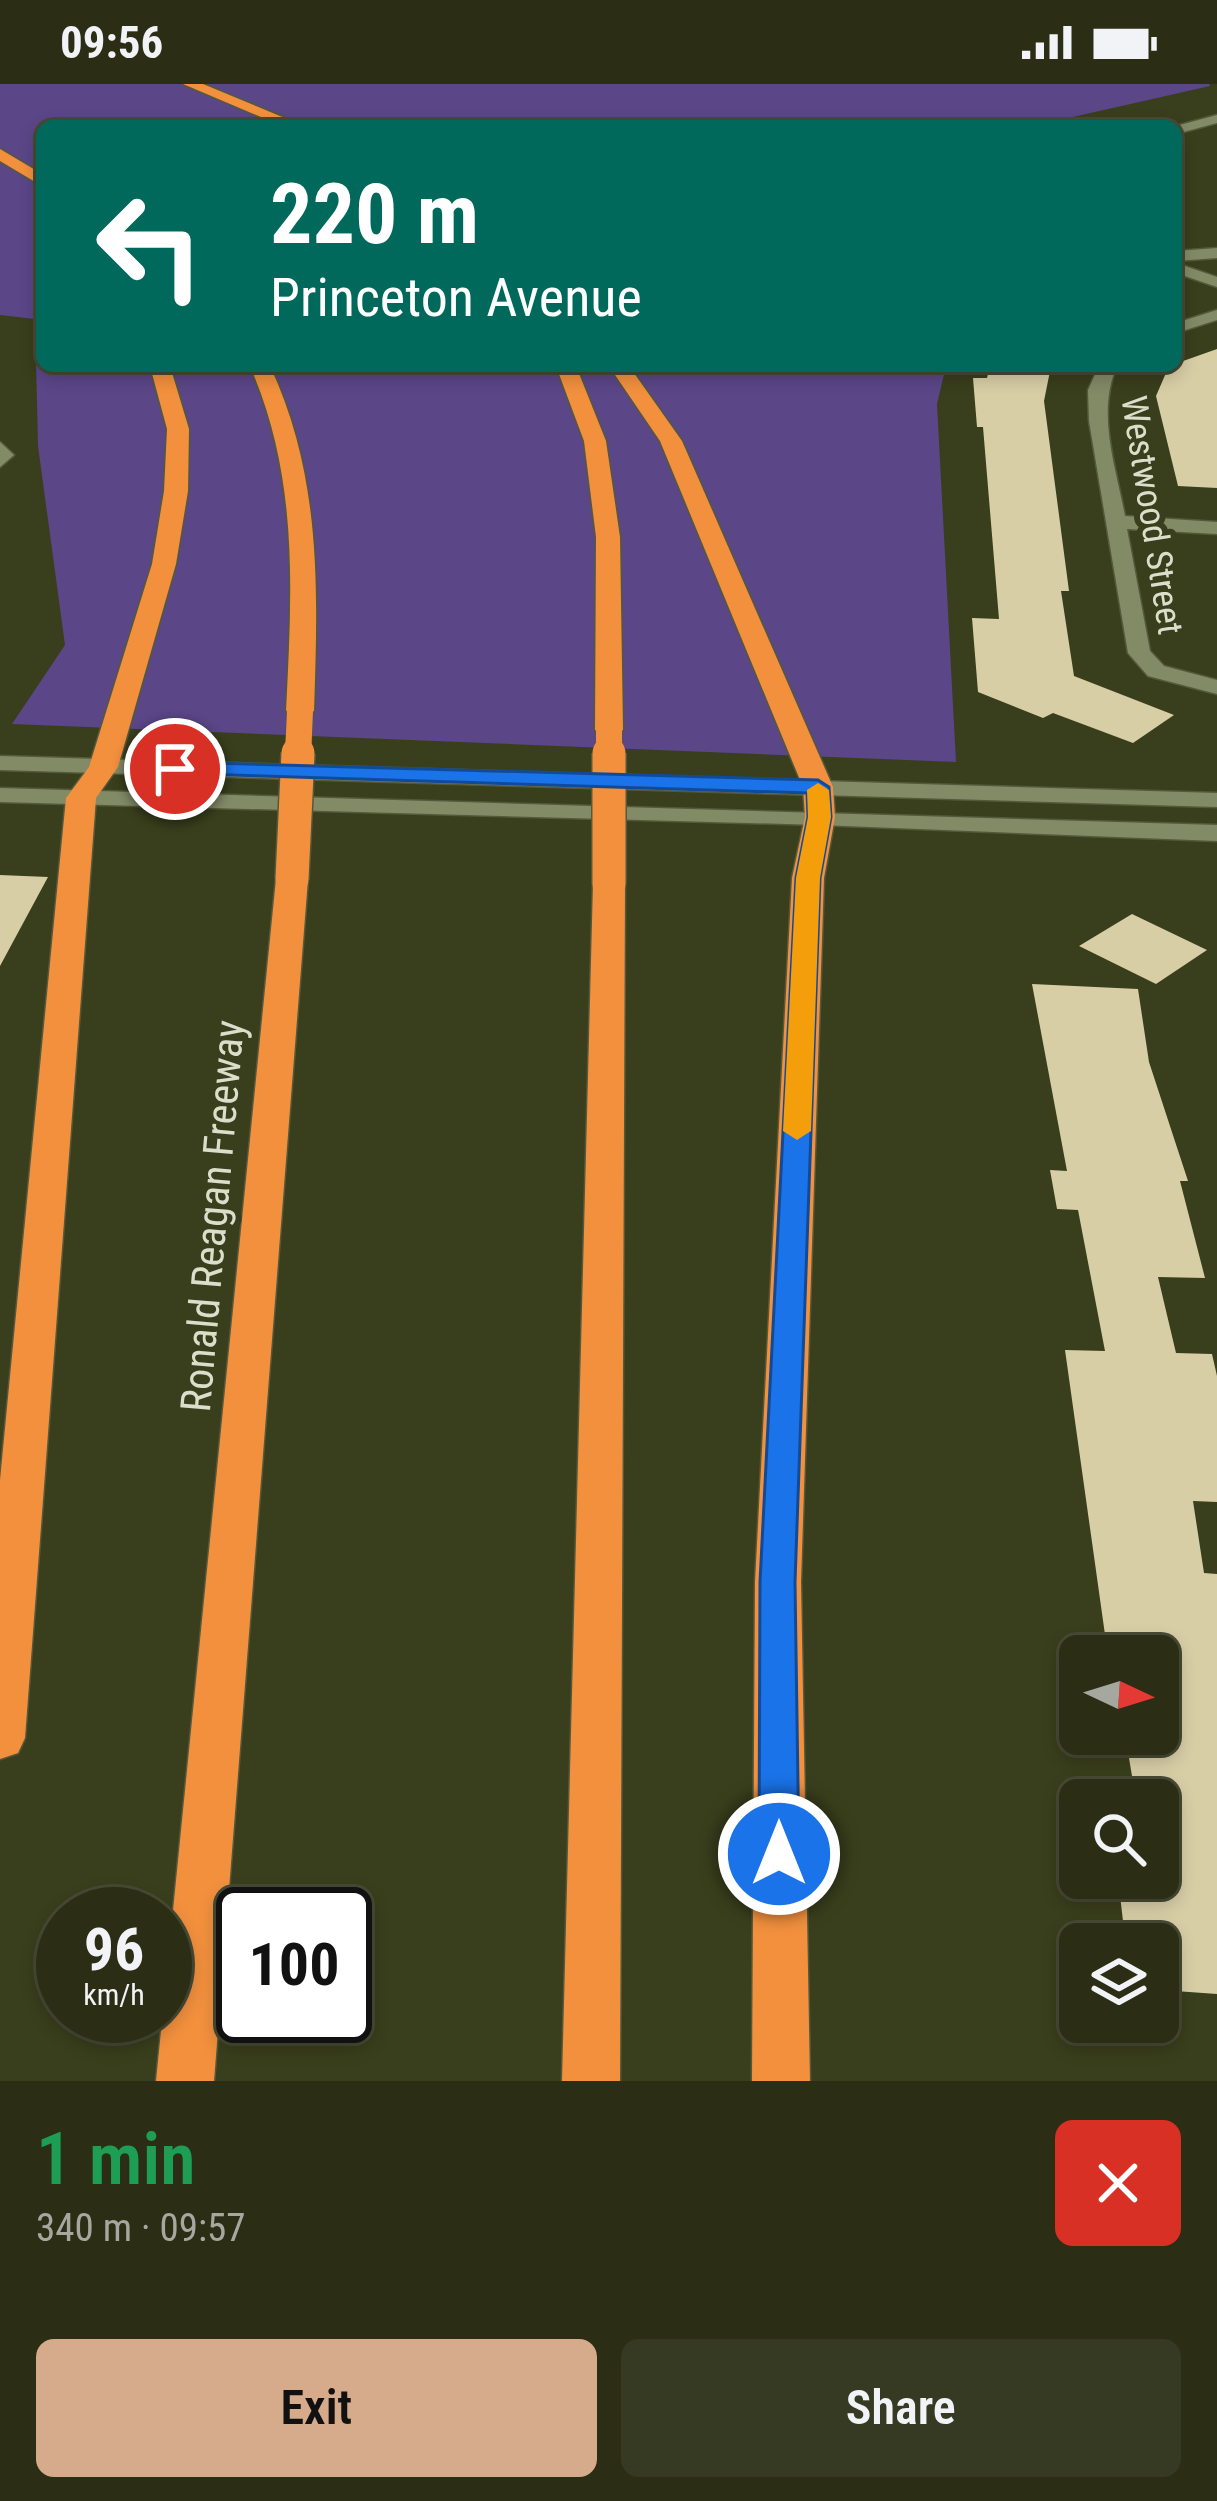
<!DOCTYPE html>
<meta charset="utf-8">
<style>
body{margin:0;font-family:"Roboto Condensed",sans-serif;background:#373a22;color:#f1f3f6;height:100vh;display:flex;flex-direction:column;font-size:45px;white-space:nowrap}
*{box-sizing:border-box;margin:0}
p{font-size:39px;color:#a6a8a0}
.icon{flex:none;width:66px;height:66px;fill:none;stroke:currentColor;stroke-width:2;stroke-linecap:round;stroke-linejoin:round}
.map{position:relative;height:1997px;overflow:hidden}
.panel{display:flex;flex-direction:column;background:#2b2e15;flex:1}
.panel>*{flex:none}
.banner{position:absolute;left:36px;top:36px;width:1146px;height:252px;border-radius:18px;box-shadow:0 6px 18px #0003,0 0 0 3px #474a34;background:#00695c;color:#fff;overflow:hidden}
.needle{width:78px;rotate:94deg}
.controls{position:absolute;left:1059px;top:1551px;display:grid;gap:24px}
.controls a{display:grid;place-items:center;width:120px;height:120px;border-radius:18px;background:#2b2e15;box-shadow:0 6px 18px #0003,0 0 0 3px #474a34;font-size:60px}
.speed{position:absolute;left:36px;top:1803px;display:flex;gap:24px;font-size:60px;font-weight:700;text-align:center}
.speed>*{display:grid;place-content:center;width:156px;height:156px;border-radius:50%;background:#2b2e15;box-shadow:0 6px 18px #0003,0 0 0 3px #474a34;line-height:1}
.speed small{font-size:30px;font-weight:400}
.speed .limit{border:6px solid #111;border-radius:18px;background:#fff;color:#111}
.pin{position:absolute;display:grid;place-items:center;width:102px;height:102px;color:#fff;margin:-51px;border:6px solid #fff;border-radius:50%;box-shadow:0 3px 12px #0007}
.me{position:absolute;width:132px;margin:-66px;rotate:0deg;stroke-linejoin:round;filter:drop-shadow(0 0 9px #0008)}
.turn{display:flex;align-items:center;gap:42px;height:252px;padding:0 36px;font-size:54px}
.turn .icon{width:156px;height:156px;stroke-width:2.5}
.turn b{display:block;font-size:84px;line-height:102px}
.round{display:grid;place-items:center;flex:none;width:126px;height:126px;border-radius:18px;background:#373a22}
.summary{display:flex;align-items:center;justify-content:space-between;height:204px;padding:0 36px}
h1{font-size:72px;font-weight:600;line-height:90px;color:#1e9e55}
.action{display:flex;gap:24px;margin-top:auto;padding:24px 36px}
.action a{flex:1;height:138px;border-radius:18px;background:#d6ab8b;color:#111;font-size:48px;font-weight:600;line-height:138px;text-align:center}
.action a+a{background:#373a22;color:#f1f3f6}
.status{display:flex;justify-content:space-between;align-items:center;height:84px;padding:0 60px;background:#2b2e15;direction:ltr}
.status svg{height:33px;fill:currentColor}
.map>svg:first-child{display:block}
.green{fill:#5b4687}
.building{fill:#d7cea6}
.lines{fill:none;stroke-linecap:round;stroke-linejoin:round}
.minor-casing{stroke:#54593b;stroke-width:3}
.highway-casing{stroke:#54593b;stroke-width:3}
.minor{fill:#838a66;fill-rule:evenodd}
.highway{fill:#f2903e;fill-rule:evenodd}
.highway-bridge-far1-casing{stroke:#54593b;stroke-width:27;stroke-linecap:butt}
.highway-bridge-casing{stroke:#54593b;stroke-width:36;stroke-linecap:butt}
.highway-bridge-far1{stroke:#f2903e;stroke-width:26}
.highway-bridge{stroke:#f2903e;stroke-width:33}
.route{fill:#1a73e8;stroke:#114b97;stroke-width:3}
.slow{fill:#f59e0b}
.labels{text-anchor:middle;stroke-width:12;stroke-linejoin:round;paint-order:stroke}
.far-street-label{font-size:36px;fill:#dadeca;stroke:#393e1c}
.street-label{font-size:42px;fill:#dadeca;stroke:#393e1c}
</style>
<div class="status"><b>09:56</b><svg viewBox="0 0 49 12"><path d="M0 12V9h3v3zM5 12V6h3v6zM10 12V3h3v9zM15 12V0h3v12zM26 1h20v11H26zM47 4h2v5h-2z"/></svg></div>
<div class="map">
<svg width="1217" height="1997" viewBox="0 0 1217 1997">
<rect width="100%" height="100%" fill="#393e1c"/>
<path class="green" d="M0,0H1209L1210,2L1033,42H42V282H946L937,320L956,678L12,640L65,561L38,362L35,235L0,231Z"/>
<path class="building" d="M1217,265V404L1178,402L1156,312L1169,282Z
M990,282H1051L1044,317L1069,507H1061L1074,592L1174,631L1133,659L1053,629L1043,634L978,608L972,534L999,535L983,343H977L973,294H987Z
M0,791L48,793L0,882Z
M1132,830L1207,866L1156,900L1079,862Z
M1032,900L1138,905L1149,978L1188,1097H1180L1205,1194L1158,1193L1176,1269L1212,1270L1217,1292V1418L1193,1417L1204,1489L1217,1490V1910L1175,1907L1166,1840L1123,1837L1118,1794H1158V1716H1136L1125,1650H1158V1572H1108L1065,1266L1105,1267L1078,1126L1057,1125L1050,1086L1067,1087Z"/>
<g class="lines">
<defs>
<path id="minor" d="M1217,31V39L1176,50V42Z
M1217,164V174L1176,177V167Z
M1176,179L1217,193V203L1176,189Z
M1217,226V236L1176,249V239Z
M1099,282H1117C1096,329 1116,383 1125,432L1217,438V450L1127,445L1150,567L1164,582L1217,596V610L1148,592L1128,569L1089,337L1088,306Z
M0,358L14,371L0,383Z
M0,672L1217,709V723L0,686Z
M0,704L1217,741V757L820,741L0,718Z"/>
<path id="highway" d="M183,0H203L304,42H282Z
M0,65L42,90V102L0,77Z
M150,282H170L189,345L188,407L176,480L118,683L96,714L25,1654L18,1669L0,1675V1396L66,714L89,683L152,480L164,407L167,345Z
M250,282H270C322,393 318,507 314,627L300,635L286,627C292,507 299,394 250,282Z
M556,282H576L606,357L620,453L623,646L609,655L595,646L596,453L584,357Z
M609,282H629L682,357L833,703L835,733L824,794L801,1498L810,1997H752L755,1498L792,794L805,733L803,703L660,357Z
M292,786L308,795L214,1997H156L276,795Z
M609,790L625,800L620,1997H562L593,800Z"/>
</defs>
<use href="#minor" class="minor-casing"/>
<use href="#highway" class="highway-casing"/>
<use href="#minor" class="minor"/>
<use href="#highway" class="highway"/>
<defs>
<path id="highway-bridge-far1" d="M609,646V672
M298,672L300,627"/>
<path id="highway-bridge" d="M609,669V800
M292,795L298,669"/>
</defs>
<use href="#highway-bridge-far1" class="highway-bridge-far1-casing"/>
<use href="#highway-bridge" class="highway-bridge-casing"/>
<use href="#highway-bridge-far1" class="highway-bridge-far1"/>
<use href="#highway-bridge" class="highway-bridge"/>
</g>
<path class="route" d="M175,678L818,696L829,703L831,733L820,794L795,1498L799,1770L793,1783L779,1788L765,1783L759,1770L760,1498L796,794L808,733L807,709L167,689V680Z"/>
<path class="slow" d="M818,699L829,706L831,733L820,794L811,1047L797,1056L783,1047L796,794L808,733L807,706Z"/>
<g class="labels">
<g class="far-street-label">
<text transform="translate(1153 431) rotate(81)" y="13">Westwood Street</text>
</g>
<g class="street-label">
<text transform="translate(212 1132) rotate(-85)" y="15">Ronald Reagan Freeway</text>
</g>
</g>
</svg>
<div class="controls">
<a><svg class="needle" viewBox="-14 -14 28 28"><path d="M0-13l5 13h-10z" fill="#e53935"/><path d="M0 13l5-13h-10z" fill="#a6a8a0"/></svg></a>
<a><svg class="icon" aria-label="search" viewBox="0 0 24 24"><circle cx="10" cy="10" r="6"/><path d="M15 15l6 6"/></svg></a>
<a><svg class="icon" aria-label="layers" viewBox="0 0 24 24"><path d="M12 4l9 5-9 5-9-5zM3 14l9 5 9-5"/></svg></a>
</div>
<div class="speed"><div>96<small>km/h</small></div><div class="limit">100</div></div>
<div class="pin" style="left:175px;top:685px;background:#d93025"><svg class="icon" aria-label="arrive" viewBox="0 0 24 24"><path d="M6 21V4h12l-3 4 3 4H6"/></svg></div>
<svg class="me" style="left:779px;top:1770px" viewBox="-20 -20 40 40"><circle r="17" fill="#1a73e8" stroke="#fff" stroke-width="3"/><path d="M0-11L8 9 0 5-8 9z" fill="#fff"/></svg>
<div class="banner">
<div class="turn"><svg class="icon" aria-label="left" viewBox="0 0 24 24"><path d="M17 20v-9H6M10 6l-5 5 5 5"/></svg><div><b>220 m</b>Princeton Avenue</div></div>
</div>
</div>
<section class="panel">
<div class="summary"><div><h1>1 min</h1><p>340 m · 09:57</p></div><a class="round" style="background:#d93025;color:#fff"><svg class="icon" aria-label="close" viewBox="0 0 24 24"><path d="M6 6l12 12M18 6L6 18"/></svg></a></div>
<div class="action"><a>Exit</a><a>Share</a></div>
</section>
